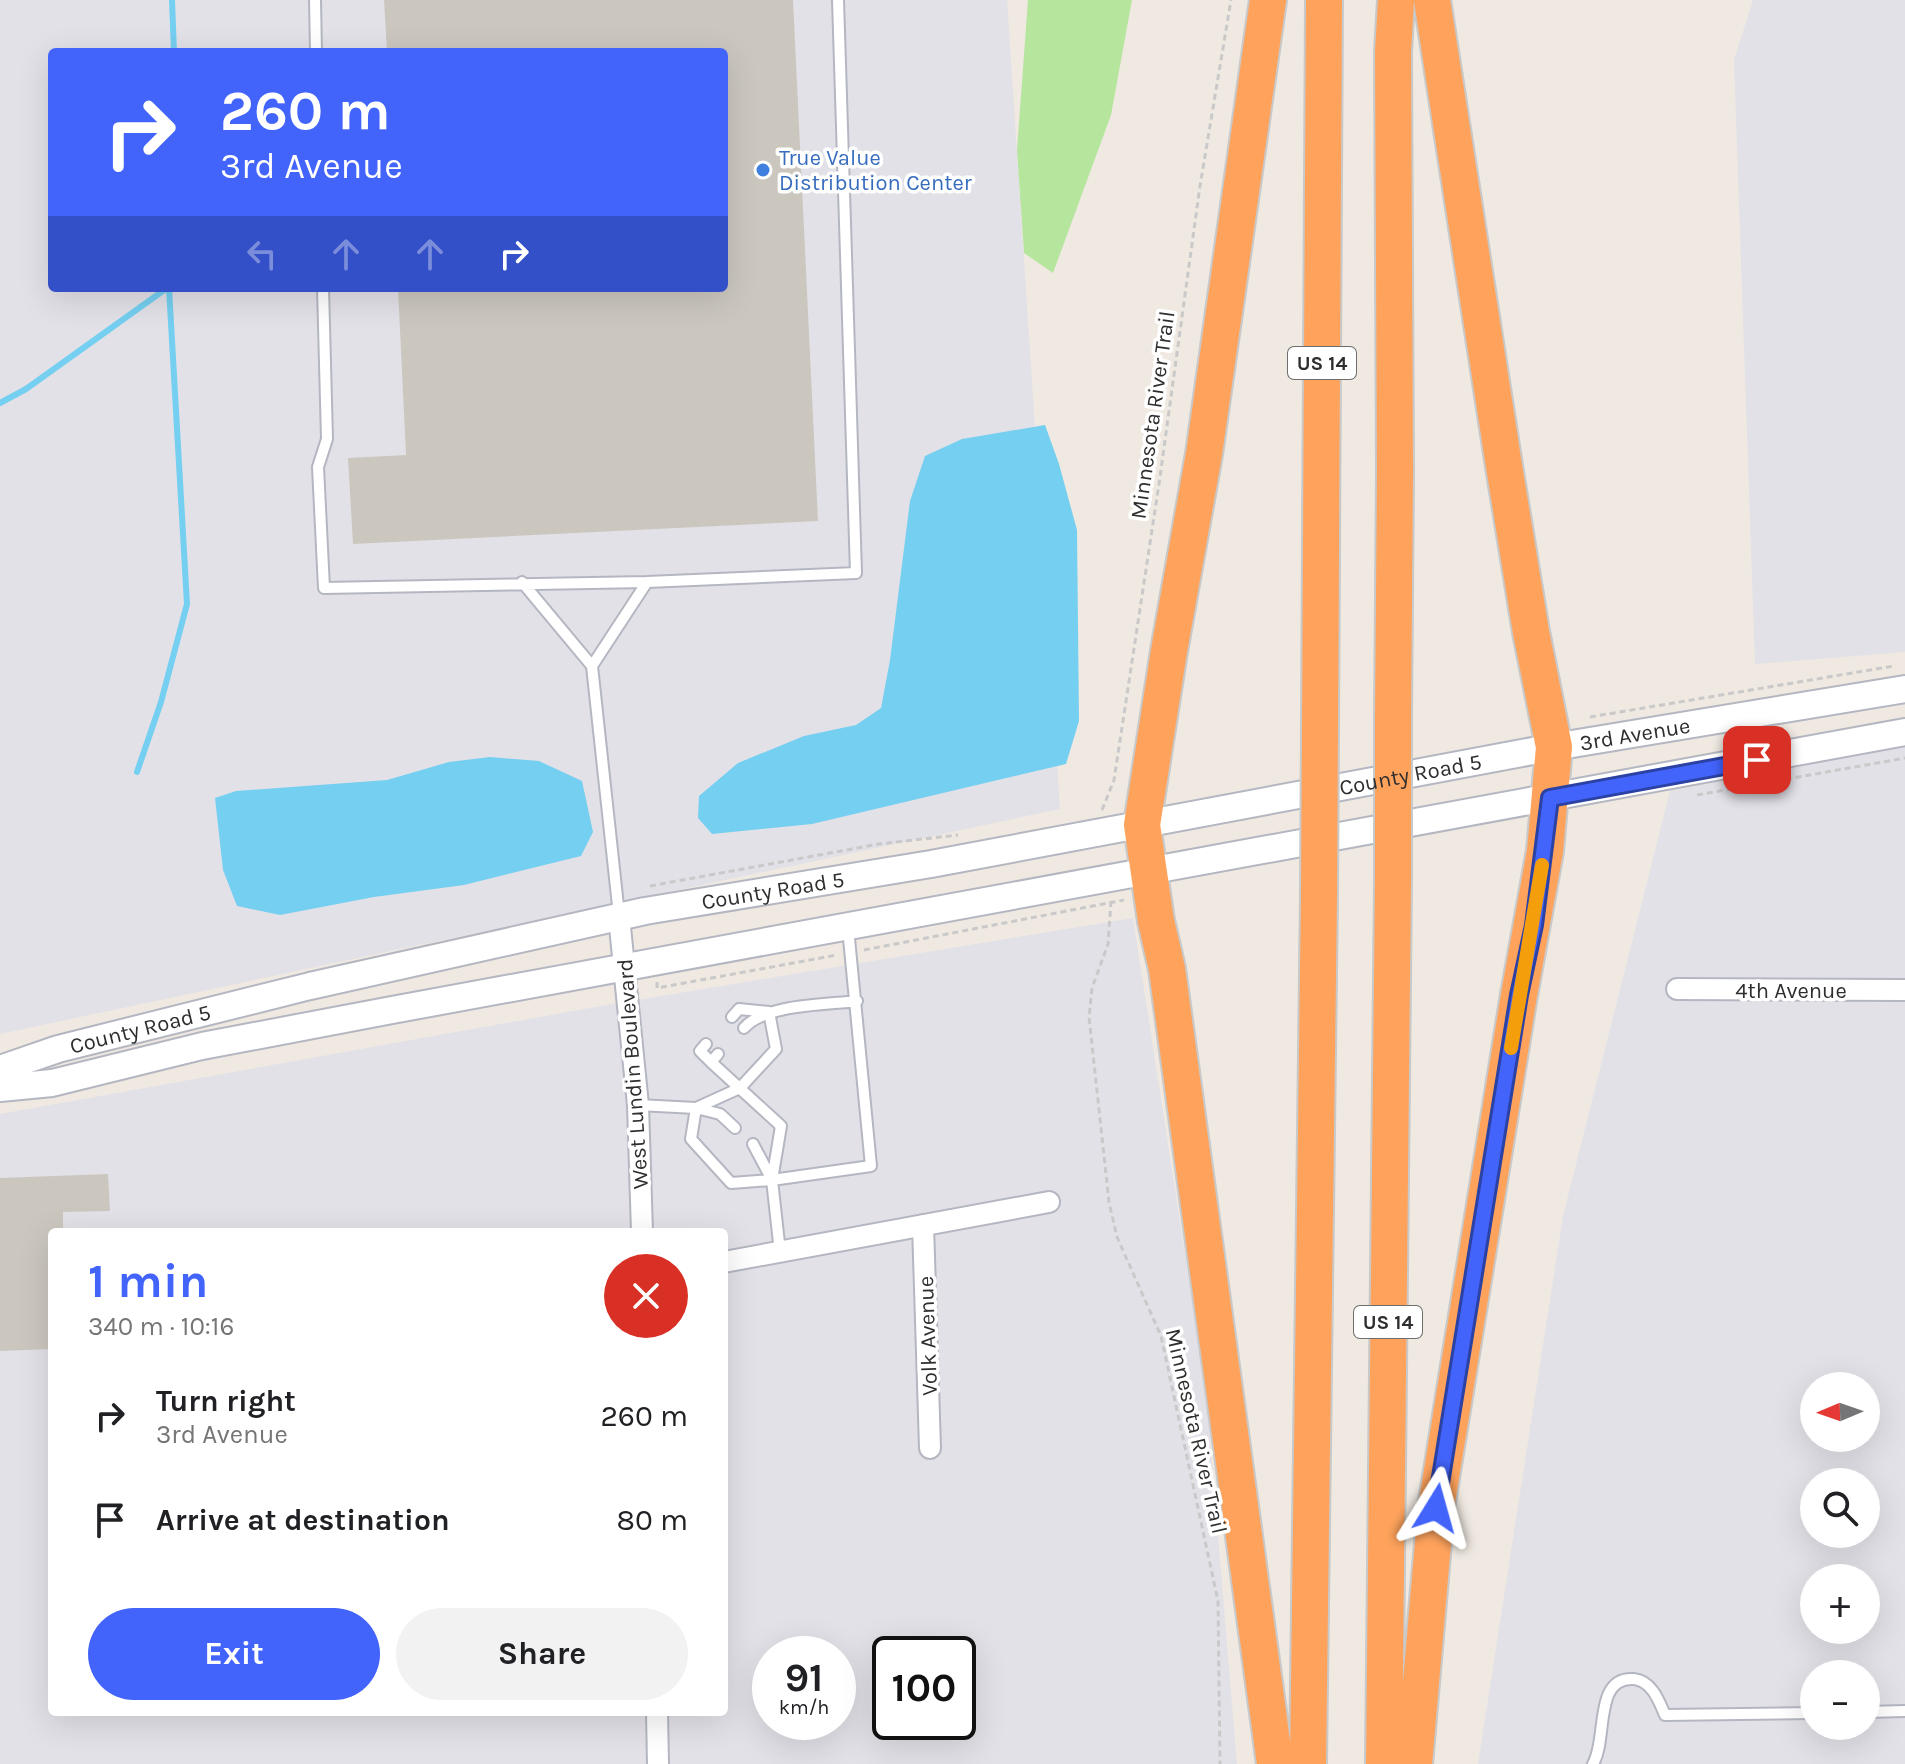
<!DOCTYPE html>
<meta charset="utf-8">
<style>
body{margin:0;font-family:Karla,sans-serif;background:#f2f2f2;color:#202124;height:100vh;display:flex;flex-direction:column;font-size:30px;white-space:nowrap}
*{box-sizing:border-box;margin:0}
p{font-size:26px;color:#757577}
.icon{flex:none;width:44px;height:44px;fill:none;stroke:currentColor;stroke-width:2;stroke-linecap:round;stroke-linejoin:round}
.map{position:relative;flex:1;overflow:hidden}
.drawer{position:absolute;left:48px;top:1228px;width:680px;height:488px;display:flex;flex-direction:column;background:#fff;border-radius:8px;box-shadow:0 8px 32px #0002}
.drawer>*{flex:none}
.hud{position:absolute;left:48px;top:48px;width:680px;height:244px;border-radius:8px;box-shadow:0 8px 32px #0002;background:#4264fb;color:#fff;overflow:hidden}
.needle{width:52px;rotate:268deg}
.buttons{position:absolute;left:1800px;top:1372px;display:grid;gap:16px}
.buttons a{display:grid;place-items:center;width:80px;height:80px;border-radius:50%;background:#fff;box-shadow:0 8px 32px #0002;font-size:40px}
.speed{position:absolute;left:752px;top:1636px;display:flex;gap:16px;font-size:40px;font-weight:700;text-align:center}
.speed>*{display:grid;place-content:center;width:104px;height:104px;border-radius:50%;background:#fff;box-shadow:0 8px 32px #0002;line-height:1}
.speed small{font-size:20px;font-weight:400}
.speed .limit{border:4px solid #111;border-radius:12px;background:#fff;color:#111}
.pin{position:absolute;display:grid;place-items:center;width:68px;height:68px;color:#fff;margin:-34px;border-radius:16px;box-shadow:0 4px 12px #0006}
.me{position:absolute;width:88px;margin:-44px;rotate:8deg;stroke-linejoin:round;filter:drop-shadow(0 0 6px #0008)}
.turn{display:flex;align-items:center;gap:28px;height:168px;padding:0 40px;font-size:36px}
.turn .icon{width:104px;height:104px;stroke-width:2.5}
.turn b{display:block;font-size:56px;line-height:68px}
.lanes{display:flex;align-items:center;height:76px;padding:0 40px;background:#0003;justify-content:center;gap:40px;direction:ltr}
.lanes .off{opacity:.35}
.round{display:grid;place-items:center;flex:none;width:84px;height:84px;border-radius:42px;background:#f2f2f2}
.summary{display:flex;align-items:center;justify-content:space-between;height:136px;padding:0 40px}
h1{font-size:48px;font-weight:700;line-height:60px;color:#4264fb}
.action{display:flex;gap:16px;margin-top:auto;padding:16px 40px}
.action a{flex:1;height:92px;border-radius:48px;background:#4264fb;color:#fff;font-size:32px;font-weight:700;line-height:92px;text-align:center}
.action a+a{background:#f2f2f2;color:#202124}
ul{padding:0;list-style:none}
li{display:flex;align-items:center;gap:24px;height:104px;padding:0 40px}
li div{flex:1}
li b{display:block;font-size:30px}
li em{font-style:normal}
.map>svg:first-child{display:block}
.industrial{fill:#e3e1e8;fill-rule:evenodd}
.green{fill:#b6e59e}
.water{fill:#75cff0}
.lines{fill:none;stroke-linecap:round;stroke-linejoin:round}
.stream{stroke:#75cff0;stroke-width:6}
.building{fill:#cbc7bf}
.service-casing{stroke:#b4b7c1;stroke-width:14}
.minor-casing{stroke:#b4b7c1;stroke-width:24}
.tertiary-casing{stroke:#b4b7c1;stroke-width:30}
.motorway-casing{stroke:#c9c9c9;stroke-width:40}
.path{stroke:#c9c9c9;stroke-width:3;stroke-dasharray:6 4;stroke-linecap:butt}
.service{stroke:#fff;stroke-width:10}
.minor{stroke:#fff;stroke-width:20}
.tertiary{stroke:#fff;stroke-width:26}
.motorway{stroke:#ffa35c;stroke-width:36}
.motorway-bridge-casing{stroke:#c9c9c9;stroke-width:40;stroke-linecap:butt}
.motorway-bridge{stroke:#ffa35c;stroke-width:36}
.route-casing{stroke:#2b41a3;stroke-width:20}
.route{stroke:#4264fb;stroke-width:14}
.slow{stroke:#f59e0b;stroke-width:14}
.shop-dot{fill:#3f7fe0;stroke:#fff;stroke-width:3}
.labels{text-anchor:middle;stroke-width:7;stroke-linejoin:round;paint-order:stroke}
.shield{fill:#fff;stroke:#6d6d6d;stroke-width:2}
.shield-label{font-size:20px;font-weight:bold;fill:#2e2e2e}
.shop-label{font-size:22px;fill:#366cbe;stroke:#fff;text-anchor:start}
.street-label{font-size:22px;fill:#2e2e2e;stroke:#fff}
</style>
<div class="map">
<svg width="1905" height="1764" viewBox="0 0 1905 1764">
<rect width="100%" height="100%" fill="#efe9e1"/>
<path class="industrial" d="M0,0H1007L1060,809L0,1034ZM52,52H724V288H52Z
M1753,0H1905V652L1755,664L1734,60Z
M1905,744V1764H1478L1563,1216L1670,791ZM1814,1386H1866V1438H1814ZM1814,1482H1866V1534H1814ZM1814,1578H1866V1630H1814ZM1814,1674H1866V1726H1814Z
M1133,918L1206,1390L1237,1764H0V1114L601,1006ZM52,1232H724V1712H52ZM770,1654H838V1722H770ZM890,1654H958V1722H890Z"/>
<path class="green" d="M1028,0H1132L1111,115L1053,273L1024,253L1017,150Z"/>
<path class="water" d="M1045,425L1059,464L1077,530L1079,721L1066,764L812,824L712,834L698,818L699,796L738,763L804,736L856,725L881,708L890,660L910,501L925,456L962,439Z
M490,757L539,761L582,781L593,832L581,856L464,885L374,897L280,915L237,906L223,870L215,798L236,791L387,780L449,762Z"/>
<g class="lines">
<path class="stream" d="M172,0L174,52
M0,403L26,389L167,288
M137,772L161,702L187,604L169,288"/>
</g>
<path class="building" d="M384,0H793L818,521L353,544L348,458L406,455L398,288H724V52H387Z
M108,1174L110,1211L63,1212V1232H52V1349L0,1351V1178Z"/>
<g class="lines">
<defs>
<path id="service" d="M315,0L316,52
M323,288L327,439L318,467L324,588L647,582L856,573L838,0
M522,582L592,666
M619,915L592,666L647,582
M732,1017L739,1009L769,1012L776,1049L740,1088L696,1108L720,1114L735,1128
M744,1028C765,1004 825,1005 857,1001
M706,1044L700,1051L711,1062
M718,1054L711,1062L781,1126L772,1180L753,1144
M638,1105L696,1108L691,1139L731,1183L772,1180
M780,1252L772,1180L871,1166L848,928
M1866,1712L1905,1711
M1593,1764C1608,1739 1593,1676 1634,1679C1652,1681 1659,1701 1665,1715L1814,1713"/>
<path id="minor" d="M619,917L638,1105L642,1232
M1677,989L1905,990
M923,1225L930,1448
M724,1262L1049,1202
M657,1712L658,1764"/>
<g id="tertiary">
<path id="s1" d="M0,1069L58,1049L310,986L645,911L931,864L1554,747L1905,689"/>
<path d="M0,1088L52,1083L202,1046L392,1010L1905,732"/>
</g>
<path id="motorway" d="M1268,0L1204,454L1169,651L1142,825L1156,921L1167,969L1275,1764
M1393,720L1395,471L1393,52L1396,0
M1320,726L1324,0
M1308,1764L1319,894
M1384,1764L1393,880
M1414,1764L1436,1508L1519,995L1545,851L1554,747L1531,632L1504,466L1432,0"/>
</defs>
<use href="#service" class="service-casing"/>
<use href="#minor" class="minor-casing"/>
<use href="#tertiary" class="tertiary-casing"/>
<use href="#motorway" class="motorway-casing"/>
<path class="path" d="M1590,717L1894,666
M1697,795L1905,758
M1102,810L1114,780L1159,484L1200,186L1231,0
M650,886L879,844L958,835
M1111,901L1108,944L1092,988L1089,1017L1109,1202L1117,1237L1161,1336L1218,1601L1220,1764
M864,950L1124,900
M657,982V988L837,955"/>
<use href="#service" class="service"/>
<use href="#minor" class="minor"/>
<use href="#tertiary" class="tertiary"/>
<use href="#motorway" class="motorway"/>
<defs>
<path id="motorway-bridge" d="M1393,880V720
M1319,894L1320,726"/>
</defs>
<use href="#motorway-bridge" class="motorway-bridge-casing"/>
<use href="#motorway-bridge" class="motorway-bridge"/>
</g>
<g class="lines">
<defs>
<path id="route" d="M1436,1508L1519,995L1534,925L1550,798L1757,760"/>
</defs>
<use href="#route" class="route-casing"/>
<use href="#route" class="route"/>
<path class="slow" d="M1511,1048L1542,865"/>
</g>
<circle class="shop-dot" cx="763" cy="170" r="8"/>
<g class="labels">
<g class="shield">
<rect x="1288" y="347" width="68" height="32" rx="6"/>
<rect x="1354" y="1306" width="68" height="32" rx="6"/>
</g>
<g class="shield-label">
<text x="1322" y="370">US 14</text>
<text x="1388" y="1329">US 14</text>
</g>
<g class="shop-label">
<text x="779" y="165">True Value<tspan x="779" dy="25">Distribution Center</tspan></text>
</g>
<g class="street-label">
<text transform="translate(1152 415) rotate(-82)" y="8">Minnesota River Trail</text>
<text dy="8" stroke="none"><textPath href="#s1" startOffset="1670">3rd Avenue</textPath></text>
<text dy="8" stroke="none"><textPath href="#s1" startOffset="1442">County Road 5</textPath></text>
<text dy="8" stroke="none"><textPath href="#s1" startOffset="794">County Road 5</textPath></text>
<text x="1791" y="998">4th Avenue</text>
<text dy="8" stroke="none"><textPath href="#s1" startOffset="146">County Road 5</textPath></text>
<text transform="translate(632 1074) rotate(-94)" y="8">West Lundin Boulevard</text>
<text transform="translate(927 1336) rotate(-92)" y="8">Volk Avenue</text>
<text transform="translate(1197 1431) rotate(77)" y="8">Minnesota River Trail</text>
</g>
</g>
</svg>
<div class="buttons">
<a><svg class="needle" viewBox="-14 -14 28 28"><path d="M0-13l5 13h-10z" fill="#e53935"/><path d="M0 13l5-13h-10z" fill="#757577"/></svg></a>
<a><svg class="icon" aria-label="search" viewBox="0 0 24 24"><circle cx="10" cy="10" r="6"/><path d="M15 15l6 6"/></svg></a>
<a>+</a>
<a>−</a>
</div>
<div class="speed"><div>91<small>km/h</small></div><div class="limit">100</div></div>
<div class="pin" style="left:1757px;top:760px;background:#d93025"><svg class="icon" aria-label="arrive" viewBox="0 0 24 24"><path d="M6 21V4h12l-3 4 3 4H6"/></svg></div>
<svg class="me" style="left:1436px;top:1508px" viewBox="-20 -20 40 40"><path d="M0-17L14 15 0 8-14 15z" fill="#4264fb" stroke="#fff" stroke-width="4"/></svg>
<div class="hud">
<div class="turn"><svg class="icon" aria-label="right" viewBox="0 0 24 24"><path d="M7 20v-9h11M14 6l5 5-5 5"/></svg><div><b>260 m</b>3rd Avenue</div></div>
<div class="lanes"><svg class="icon off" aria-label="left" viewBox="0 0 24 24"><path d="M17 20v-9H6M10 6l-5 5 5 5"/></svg><svg class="icon off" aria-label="ahead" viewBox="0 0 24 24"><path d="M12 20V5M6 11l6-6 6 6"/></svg><svg class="icon off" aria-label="ahead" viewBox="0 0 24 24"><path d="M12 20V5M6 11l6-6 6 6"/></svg><svg class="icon" aria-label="right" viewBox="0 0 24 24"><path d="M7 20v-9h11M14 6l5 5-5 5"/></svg></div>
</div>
<section class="drawer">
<div class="summary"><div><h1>1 min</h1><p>340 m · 10:16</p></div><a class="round" style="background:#d93025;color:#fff"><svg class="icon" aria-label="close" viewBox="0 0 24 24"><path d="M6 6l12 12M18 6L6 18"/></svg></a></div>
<ul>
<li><svg class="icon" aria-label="right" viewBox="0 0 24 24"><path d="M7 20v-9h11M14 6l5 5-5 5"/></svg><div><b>Turn right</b><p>3rd Avenue</p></div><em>260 m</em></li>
<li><svg class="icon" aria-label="arrive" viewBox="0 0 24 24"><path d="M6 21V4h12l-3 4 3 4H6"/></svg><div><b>Arrive at destination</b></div><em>80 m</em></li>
</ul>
<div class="action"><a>Exit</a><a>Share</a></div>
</section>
</div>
